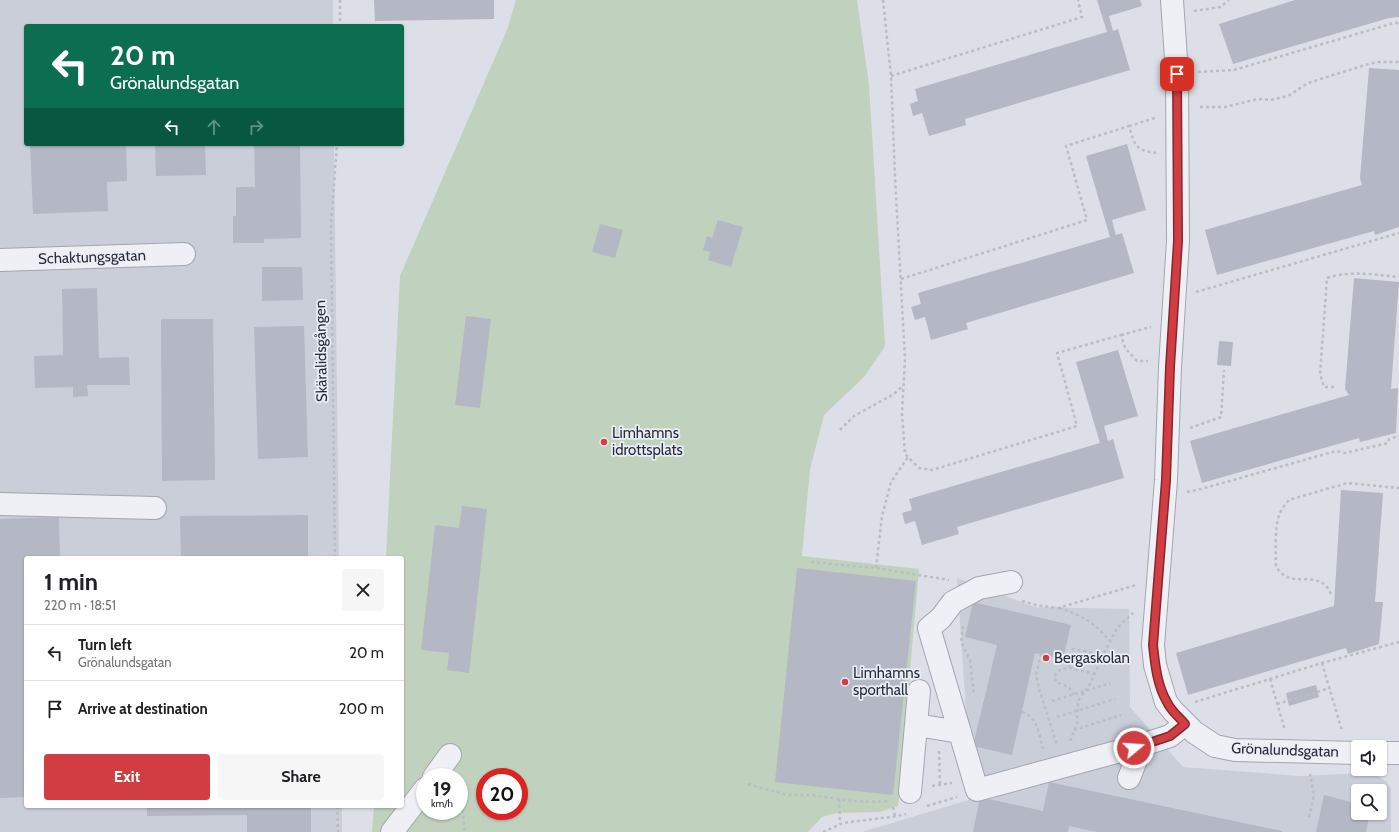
<!DOCTYPE html>
<meta charset="utf-8">
<style>
body{margin:0;font-family:Cabin,sans-serif;background:#f6f6f6;color:#202124;height:100vh;display:flex;flex-direction:column;font-size:15px;white-space:nowrap}
*{box-sizing:border-box;margin:0}
p{font-size:13px;color:#757577}
.icon{flex:none;width:22px;height:22px;fill:none;stroke:currentColor;stroke-width:2;stroke-linecap:round;stroke-linejoin:round}
.map{position:relative;flex:1;overflow:hidden}
.side{position:absolute;left:24px;top:556px;width:380px;height:252px;display:flex;flex-direction:column;background:#fff;border-radius:4px;box-shadow:0 1px 3px #0004}
.side>*{flex:none}
.top-card{position:absolute;left:24px;top:24px;width:380px;height:122px;border-radius:4px;box-shadow:0 1px 3px #0004;background:#0b6e4f;color:#fff;overflow:hidden}
.fabs{position:absolute;left:1351px;top:740px;display:grid;gap:8px}
.fabs a{display:grid;place-items:center;width:36px;height:36px;border-radius:4px;background:#fff;box-shadow:0 1px 3px #0004;font-size:20px}
.speed{position:absolute;left:416px;top:768px;display:flex;gap:8px;font-size:20px;font-weight:700;text-align:center}
.speed>*{display:grid;place-content:center;width:52px;height:52px;border-radius:50%;background:#fff;box-shadow:0 1px 3px #0004;line-height:1}
.speed small{font-size:10px;font-weight:400}
.speed .limit{border:6px solid #d22;background:#fff;color:#111}
.pin{position:absolute;display:grid;place-items:center;width:34px;height:34px;color:#fff;margin:-17px;border-radius:8px;box-shadow:0 2px 6px #0006}
.me{position:absolute;width:44px;margin:-22px;rotate:72deg;stroke-linejoin:round;filter:drop-shadow(0 0 3px #0008)}
.turn{display:flex;align-items:center;gap:14px;height:84px;padding:0 20px;font-size:18px}
.turn .icon{width:52px;height:52px;stroke-width:2.5}
.turn b{display:block;font-size:28px;line-height:34px}
.lanes{display:flex;align-items:center;height:38px;padding:0 20px;background:#0003;justify-content:center;gap:20px;direction:ltr}
.lanes .off{opacity:.35}
.round{display:grid;place-items:center;flex:none;width:42px;height:42px;border-radius:4px;background:#f6f6f6}
.summary{display:flex;align-items:center;justify-content:space-between;height:68px;padding:0 20px}
h1{font-size:24px;font-weight:700;line-height:30px}
.action{display:flex;gap:8px;margin-top:auto;padding:8px 20px}
.action a{flex:1;height:46px;border-radius:4px;background:#d03d42;color:#fff;font-size:16px;font-weight:700;line-height:46px;text-align:center}
.action a+a{background:#f6f6f6;color:#202124}
ul{padding:0;list-style:none}
li{display:flex;align-items:center;gap:12px;height:56px;padding:0 20px;border-top:1px solid #e0e0e0}
li div{flex:1}
li b{display:block;font-size:15px}
li em{font-style:normal}
.map>svg:first-child{display:block}
.built{fill:#caced9;fill-rule:evenodd}
.green{fill:#c0d1bd;fill-rule:evenodd}
.building{fill:#b4b8c4}
.lines{fill:none;stroke-linecap:round;stroke-linejoin:round}
.minor-casing{stroke:#a2a6b1;stroke-width:24}
.path{stroke:#bbbdc5;stroke-width:2.5;stroke-dasharray:3 3;stroke-linecap:butt}
.minor{stroke:#eff0f5;stroke-width:22}
.route-casing{stroke:#87282b;stroke-width:10}
.route{stroke:#d03d42;stroke-width:7}
.poi-dot{fill:#d03d42;stroke:#eceef5;stroke-width:1.5}
.labels{text-anchor:middle;stroke-width:3.5;stroke-linejoin:round;paint-order:stroke}
.street-label{font-size:15px;fill:#262c3d;stroke:#eceef5}
.poi-label{font-size:15px;fill:#262c3d;stroke:#eceef5;text-anchor:start}
</style>
<div class="map">
<svg width="1399" height="832" viewBox="0 0 1399 832">
<rect width="100%" height="100%" fill="#dcdfe7"/>
<path class="built" d="M0,0H333V26H26V144H334L339,558H26V806H342V832H0Z
M957,578L1035,607L1129,609L1130,707L1183,767L1300,776L1365,773L1374,774L1387,782L1391,789V832H862L972,799ZM1358,791H1380V813H1358Z"/>
<path class="green" d="M516,0H857L869,85L885,346L865,376L824,415L810,469L802,556L919,569L898,806L880,812L836,813L822,817L808,832H372L374,806H402V558H386L400,276L507,30ZM425,777H459V811H425ZM485,777H519V811H485Z"/>
<path class="building" d="M374,0H494V19L375,21Z
M1097,0H1140L1142,6L1109,16L1113,31L1118,29L1130,70L965,119L966,125L929,136L922,113L913,116L910,104L918,101L915,89L1107,32Z
M1295,0H1399V17L1389,18L1233,64L1219,24Z
M1369,68L1399,70V227L1375,235L1374,231L1217,275L1205,230L1362,185L1360,178Z
M30,144H126L127,181L107,182L108,211L33,214Z
M155,144H205L206,175L156,176Z
M254,144H300L301,238L264,239V243H233V216H236V187H255Z
M1127,144L1146,210L1112,220L1116,235L1122,233L1134,273L966,323L968,329L931,340L925,317L915,320L911,307L921,304L918,293L1110,237L1086,156Z
M718,220L743,227L731,267L708,260L710,252L703,250L707,236L712,238Z
M600,224L623,230L615,258L592,252Z
M262,267H302L303,300L262,301Z
M1354,278L1399,282L1391,389L1398,388L1396,433L1360,442L1359,438L1202,483L1190,441L1349,395L1345,389Z
M97,288L99,358L129,357L130,385H87L88,396L73,397V387L35,388L34,356L63,355L62,289Z
M466,316L491,319L480,408L455,405Z
M161,319H213L215,480L162,481Z
M304,326L308,457L258,459L254,327Z
M1219,341L1233,342L1231,366L1217,365Z
M1118,350L1138,416L1104,426L1108,441L1113,439L1124,478L957,527L959,534L922,545L915,521L905,524L902,513L912,510L909,499L1100,443L1076,362Z
M1341,490L1383,493L1375,602H1383L1379,644L1348,654L1346,648L1188,695L1176,653L1334,606Z
M462,506L487,509L469,673L447,670L449,653L421,650L435,525L459,528Z
M308,515V558H181L180,516Z
M59,517L60,558H26V797L0,798V519Z
M797,568L916,581L893,795L775,782Z
M973,602L1071,625L1063,659L1035,653L1012,755L973,746L997,645L965,637Z
M1316,685L1319,697L1289,706L1286,693Z
M1049,782L1282,831V832H1097L1069,826L1068,832H973L980,797L1043,811Z
M1324,795L1358,804V813H1370L1366,832H1316Z
M147,806H311V832H247V815L147,816Z"/>
<g class="lines">
<defs>
<path id="minor" d="M1172,0L1177,74L1178,241L1170,367L1166,480L1153,645L1155,665L1166,702L1173,711L1194,732L1215,746L1235,750L1358,753
M0,260L184,254
M0,504L155,508
M1011,582L979,588L970,593L953,602L941,618L929,628L977,790L1142,745
M916,725L919,691
M1380,753H1399
M434,777L450,755
M1129,778L1142,745L1170,736L1185,724
M910,792L916,725L960,732
M392,832L425,789"/>
</defs>
<use href="#minor" class="minor-casing"/>
<path class="path" d="M340,0V26
M883,0L891,76L895,177L905,359L902,414L905,454L919,468L932,470L1077,426L1057,353L1121,335L1125,348L1137,361H1148
M1194,11L1220,7L1229,0
M1198,72L1234,70L1394,23H1399
M891,76L1082,17L1078,0
M1200,107H1225L1258,99L1271,100L1288,96L1308,83L1365,65L1378,62H1399
M1129,126L1155,118
M901,279L1087,220L1066,146L1129,126C1135,146 1135,150 1156,153
M1196,292L1399,233
M1121,335L1151,327
M1334,387H1324L1320,374L1327,278C1351,270 1375,275 1399,277
M1190,428L1221,417L1224,370
M840,430L854,416L894,394L903,386
M1187,492L1201,489L1336,451L1345,453L1388,443L1389,439L1399,436
M335,558L331,225L337,144
M811,562L876,568L949,580
M876,568L882,516L891,482L908,457
M1331,594C1329,590 1327,586 1324,584C1309,573 1288,588 1276,566C1276,552 1274,526 1280,513C1282,508 1286,504 1289,500L1347,483L1399,488
M1022,601L1036,605L1058,608L1136,585
M1059,608C1084,616 1093,622 1111,642
M963,626L961,642L970,660L974,695
M1041,654L1036,675L1040,692L1057,745
M1322,663L1342,731
M1069,668L1073,649L1103,655
M1270,679L1285,730
M1074,695L1069,687L1056,682L1054,676L1061,669L1070,668L1095,674
M1052,701L1111,683
M1195,702L1322,663L1399,642
M1277,704L1330,688
M1022,712C1038,717 1039,734 1043,749
M1057,717L1115,699
M1074,730L1121,715
M1071,741V738L1077,724L1078,701L1090,684L1103,655L1117,628L1133,613
M939,751L940,785
M748,784L787,795H812L852,801L875,802L889,801
M460,786L465,832
M932,786L952,783
M839,799L840,824
M337,806L338,832
M927,806L957,797
M893,807L895,816
M1309,817L1314,795L1310,774
M823,832L843,823L898,816L906,814"/>
<use href="#minor" class="minor"/>
</g>
<g class="lines">
<defs>
<path id="route" d="M1134,748L1170,736L1185,724C1179,717 1171,711 1167,702C1157,685 1155,664 1153,645L1166,480L1170,367L1178,241L1177,74"/>
</defs>
<use href="#route" class="route-casing"/>
<use href="#route" class="route"/>
</g>
<g class="poi-dot">
<circle cx="604" cy="442" r="4"/>
<circle cx="1046" cy="658" r="4"/>
<circle cx="845" cy="682" r="4"/>
</g>
<g class="labels">
<g class="street-label">
<text transform="translate(92 257) rotate(-2)" y="5">Schaktungsgatan</text>
<text transform="translate(321 351) rotate(-91)" y="5">Skäralidsgången</text>
<text transform="translate(1285 750) rotate(2)" y="5">Grönalundsgatan</text>
</g>
<g class="poi-label">
<text x="612" y="438">Limhamns<tspan x="612" dy="17">idrottsplats</tspan></text>
<text x="1054" y="663">Bergaskolan</text>
<text x="853" y="678">Limhamns<tspan x="853" dy="17">sporthall</tspan></text>
</g>
</g>
</svg>
<div class="fabs">
<a><svg class="icon" aria-label="sound" viewBox="0 0 24 24"><path d="M4 9h4l5-4v14l-5-4H4zM17 9q2 3 0 6"/></svg></a>
<a><svg class="icon" aria-label="search" viewBox="0 0 24 24"><circle cx="10" cy="10" r="6"/><path d="M15 15l6 6"/></svg></a>
</div>
<div class="speed"><div>19<small>km/h</small></div><div class="limit">20</div></div>
<div class="pin" style="left:1177px;top:74px;background:#d93025"><svg class="icon" aria-label="arrive" viewBox="0 0 24 24"><path d="M6 21V4h12l-3 4 3 4H6"/></svg></div>
<svg class="me" style="left:1134px;top:748px" viewBox="-20 -20 40 40"><circle r="17" fill="#d03d42" stroke="#fff" stroke-width="3"/><path d="M0-11L8 9 0 5-8 9z" fill="#fff"/></svg>
<div class="top-card">
<div class="turn"><svg class="icon" aria-label="left" viewBox="0 0 24 24"><path d="M17 20v-9H6M10 6l-5 5 5 5"/></svg><div><b>20 m</b>Grönalundsgatan</div></div>
<div class="lanes"><svg class="icon" aria-label="left" viewBox="0 0 24 24"><path d="M17 20v-9H6M10 6l-5 5 5 5"/></svg><svg class="icon off" aria-label="ahead" viewBox="0 0 24 24"><path d="M12 20V5M6 11l6-6 6 6"/></svg><svg class="icon off" aria-label="right" viewBox="0 0 24 24"><path d="M7 20v-9h11M14 6l5 5-5 5"/></svg></div>
</div>
<section class="side">
<div class="summary"><div><h1>1 min</h1><p>220 m · 18:51</p></div><a class="round"><svg class="icon" aria-label="close" viewBox="0 0 24 24"><path d="M6 6l12 12M18 6L6 18"/></svg></a></div>
<ul>
<li><svg class="icon" aria-label="left" viewBox="0 0 24 24"><path d="M17 20v-9H6M10 6l-5 5 5 5"/></svg><div><b>Turn left</b><p>Grönalundsgatan</p></div><em>20 m</em></li>
<li><svg class="icon" aria-label="arrive" viewBox="0 0 24 24"><path d="M6 21V4h12l-3 4 3 4H6"/></svg><div><b>Arrive at destination</b></div><em>200 m</em></li>
</ul>
<div class="action"><a>Exit</a><a>Share</a></div>
</section>
</div>
